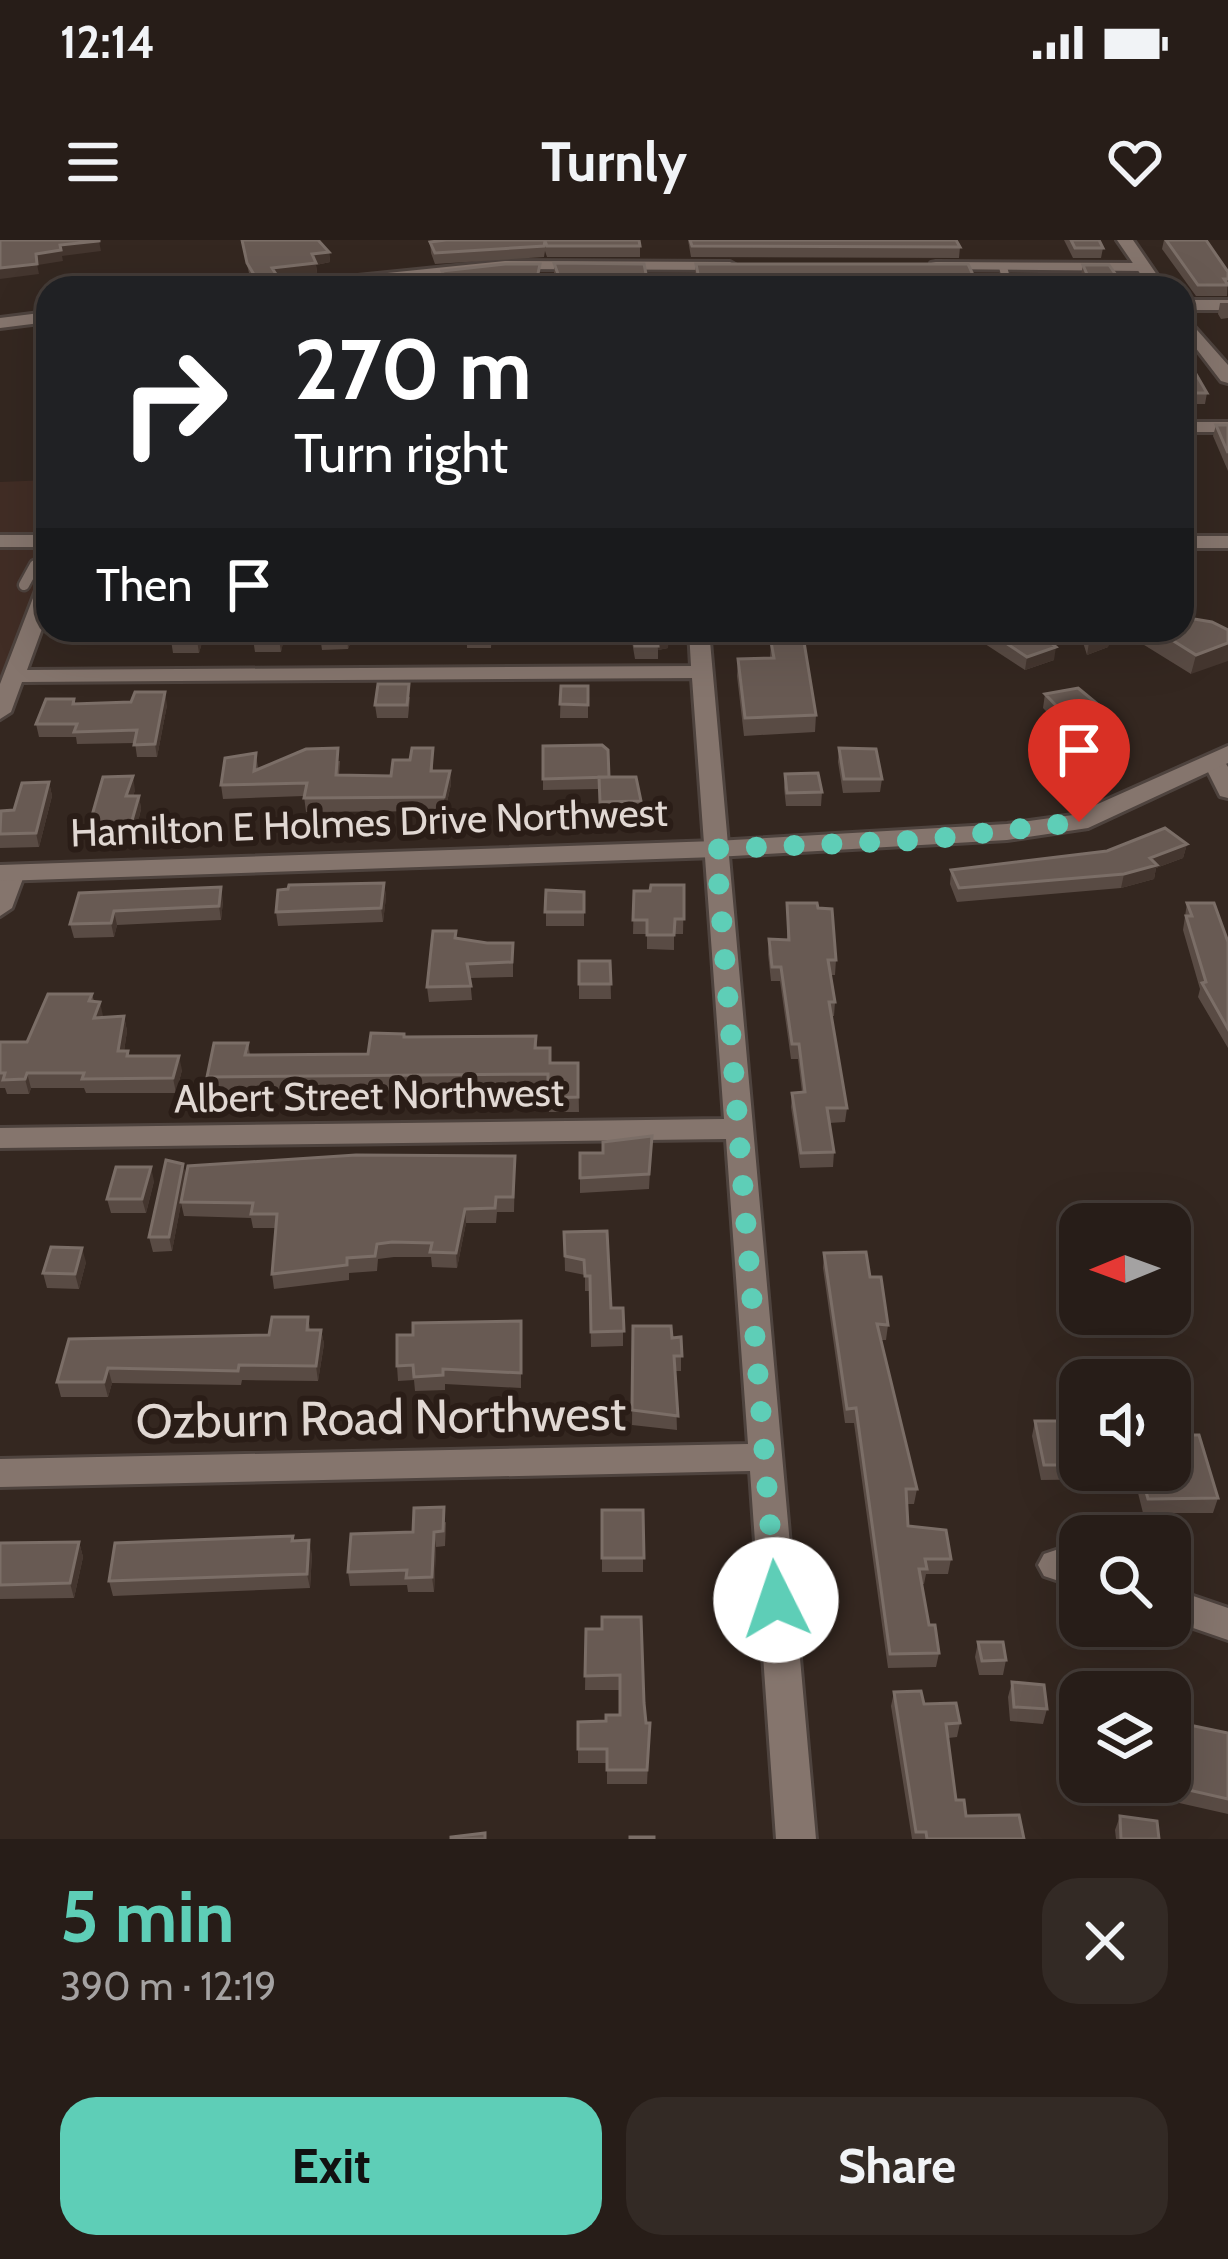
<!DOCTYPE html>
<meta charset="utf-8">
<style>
body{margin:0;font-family:Cabin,sans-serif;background:#332a25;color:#f1f3f6;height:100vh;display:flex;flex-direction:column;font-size:45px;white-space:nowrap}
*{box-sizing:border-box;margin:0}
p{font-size:39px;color:#a4a2a2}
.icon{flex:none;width:66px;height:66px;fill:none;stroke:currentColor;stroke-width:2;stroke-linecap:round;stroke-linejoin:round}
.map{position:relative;height:1599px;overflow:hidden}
.details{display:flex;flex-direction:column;background:#271d18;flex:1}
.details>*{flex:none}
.guide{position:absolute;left:36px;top:36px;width:1158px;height:366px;border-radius:36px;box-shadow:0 12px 48px #0002,0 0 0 3px #433b37;background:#202124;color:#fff;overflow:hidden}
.needle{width:78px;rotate:269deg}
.buttons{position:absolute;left:1059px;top:963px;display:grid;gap:24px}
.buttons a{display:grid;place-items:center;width:132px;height:132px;border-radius:24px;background:#271d18;box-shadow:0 12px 48px #0002,0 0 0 3px #433b37;font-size:60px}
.pin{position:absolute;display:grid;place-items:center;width:102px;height:102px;color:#fff;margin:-123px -51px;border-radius:50% 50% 50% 0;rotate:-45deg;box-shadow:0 0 12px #0007}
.pin .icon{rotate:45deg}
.me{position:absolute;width:132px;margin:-66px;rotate:356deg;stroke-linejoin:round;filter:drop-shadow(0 0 9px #0008)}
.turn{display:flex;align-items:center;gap:42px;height:252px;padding:0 60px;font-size:54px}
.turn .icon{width:156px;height:156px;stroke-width:2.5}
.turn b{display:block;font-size:84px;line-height:102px}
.then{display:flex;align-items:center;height:114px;padding:0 60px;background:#0003;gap:24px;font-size:45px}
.round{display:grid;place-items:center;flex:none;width:126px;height:126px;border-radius:36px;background:#332a25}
.summary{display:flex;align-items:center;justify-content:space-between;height:204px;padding:0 60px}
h1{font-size:72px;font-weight:700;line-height:90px;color:#5eceb7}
.action{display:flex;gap:24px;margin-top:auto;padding:24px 60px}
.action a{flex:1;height:138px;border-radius:36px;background:#5eceb7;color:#111;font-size:48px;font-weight:700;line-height:138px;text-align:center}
.action a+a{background:#332a25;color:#f1f3f6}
.status{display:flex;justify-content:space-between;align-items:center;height:84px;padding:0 60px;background:#271d18;direction:ltr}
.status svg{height:33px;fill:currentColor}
header{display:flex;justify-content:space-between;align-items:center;height:156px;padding:0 60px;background:#271d18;font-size:54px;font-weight:700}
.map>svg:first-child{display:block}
.built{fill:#412d25}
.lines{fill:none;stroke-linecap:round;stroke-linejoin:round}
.service-far1-casing{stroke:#4e433e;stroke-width:10}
.service-casing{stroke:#4e433e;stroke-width:15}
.minor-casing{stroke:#4e433e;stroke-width:6}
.tertiary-casing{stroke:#4e433e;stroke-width:6}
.secondary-casing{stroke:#4e433e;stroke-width:6}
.service-far1{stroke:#85756d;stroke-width:8}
.service{stroke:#85756d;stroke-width:10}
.minor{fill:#85756d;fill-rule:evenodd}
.tertiary{fill:#85756d;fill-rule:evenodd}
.secondary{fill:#85756d;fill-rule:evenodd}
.wall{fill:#594b44}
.shaded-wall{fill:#44362f}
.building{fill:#685a53;stroke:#7b6e67;stroke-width:3}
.route{stroke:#5eceb7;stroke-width:21;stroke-dasharray:0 37.8}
.labels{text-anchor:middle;stroke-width:12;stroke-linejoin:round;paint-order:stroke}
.street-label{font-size:39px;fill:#e1d8d3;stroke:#2a1d17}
.near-street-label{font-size:48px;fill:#e1d8d3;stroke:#2a1d17}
</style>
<div class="status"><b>12:14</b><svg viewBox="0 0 49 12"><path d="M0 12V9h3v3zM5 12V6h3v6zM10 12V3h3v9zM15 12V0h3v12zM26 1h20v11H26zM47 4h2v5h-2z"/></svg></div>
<header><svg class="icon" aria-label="menu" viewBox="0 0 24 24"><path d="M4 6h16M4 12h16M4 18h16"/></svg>Turnly<svg class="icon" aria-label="heart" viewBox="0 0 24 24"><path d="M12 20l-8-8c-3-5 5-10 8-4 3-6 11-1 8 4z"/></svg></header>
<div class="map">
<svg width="1228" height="1599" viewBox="0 0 1228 1599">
<rect width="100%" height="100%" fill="#342720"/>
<path class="built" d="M48,240V358L0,483V242Z"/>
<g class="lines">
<defs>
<path id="service-far1" d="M1003,27L1006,38L1021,45H1047"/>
<path id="service" d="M24,345L35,325
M1059,393L1069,390"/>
<path id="minor" d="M505,21L730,22L737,26L730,30L505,29L332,48H281L289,43Z
M936,22L1142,23L1149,27L1142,31L931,29V23Z
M1182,60H1228V70H1182Z
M48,72V82L0,88V78Z
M1182,182H1228V192H1182Z
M0,295H48V307H0Z
M1182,296H1228V308H1182Z
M48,339V372L27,430L691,426L689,390H709L816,1599H776L750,1231L0,1247V1219L748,1204L726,899L0,908V888L724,879L692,438L22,442L11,472L0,479V444L38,345Z
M1214,515L1222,517L1228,527V558L1220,556L1203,522Z
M13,626L25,633L12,668L0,676V635Z
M1056,1310L1080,1318V1348L1044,1336L1038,1325L1044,1314Z
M1170,1348L1228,1368V1400L1170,1380Z"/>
<path id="tertiary" d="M1117,0H1133L1166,48H1150Z
M1182,73L1228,125V143L1221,141L1182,90Z"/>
<path id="secondary" d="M1228,506V523L1088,588L1007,600L716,617L0,641V625L716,601L1007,584L1073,575Z"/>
</defs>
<use href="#service-far1" class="service-far1-casing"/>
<use href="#service" class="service-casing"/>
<use href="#minor" class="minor-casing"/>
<use href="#tertiary" class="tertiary-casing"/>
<use href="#secondary" class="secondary-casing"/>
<use href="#service-far1" class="service-far1"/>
<use href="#service" class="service"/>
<use href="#minor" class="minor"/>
<use href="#tertiary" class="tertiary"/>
<use href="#secondary" class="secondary"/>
</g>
<path class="wall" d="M241,0H318L329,12L330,22L316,25L317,33L279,38L285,48H257L249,33Z
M446,0L640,6V17H547L545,11L544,17L435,24L431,13L430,2Z
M688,0H956L960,7L959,18L691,17Z
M1064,0H1099L1103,8L1101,18H1073Z
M1164,0H1206L1228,32L1227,56H1196L1162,9Z
M554,23L648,44V48H559L554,34Z
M540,24L537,48H498L496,44L446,47L443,40L442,31Z
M696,24L974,37L973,48H914L913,46L848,48H699L695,34Z
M1083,25L1125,48H1086L1081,35Z
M1220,63H1228V78L1221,79L1218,74Z
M1182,110L1207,153L1205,164H1182Z
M1216,185H1228V231L1213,196Z
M1212,382L1191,434L1128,395L1129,390H1182Z
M355,390L348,409L322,410L320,396Z
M467,390H492L491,408H467Z
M630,390H668V408L658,410V419H635Z
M968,390H1036L1054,420L1025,430L979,400Z
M1079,390H1112L1108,407L1087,415Z
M205,392L199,413H173L171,400Z
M285,393L281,412H255L253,399Z
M771,402L816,475L815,492L744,496L737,436L738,419L770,418Z
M561,446H588V478H560Z
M1045,454L1112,476L1109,490L1071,497L1043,468Z
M410,457L408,478H377L375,465Z
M74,459L75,464L167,465L157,517H137L135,503L77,504L76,497H39L36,484Z
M543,506L609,537L641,561L640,575L600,576L599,549L543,550Z
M433,508V531H450L451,544L445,571L306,572L304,556L223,559L221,545L256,513L258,529L340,521L339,535L391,536L410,520Z
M839,508L882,539L880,552L843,553L838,522Z
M785,534L822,552L821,566H786L784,548Z
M49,542L52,556L39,607L0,608V575L14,570Z
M135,550L133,556H139L141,569L134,598L92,599L89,586Z
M1187,604L1183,618L1156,628L1154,639L1121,648L957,662L950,644L951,630Z
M384,643L386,657L383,682L278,686L276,672L288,649Z
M684,645L683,694H674V710L647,709V694H633L634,651H650Z
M546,650L584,652V686H546Z
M79,653L223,661L221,680L117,685L114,697L74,698L70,684Z
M787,663L818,668L836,720L835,735H830L835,762L834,776H831L847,868L845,882L829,883L834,912L833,927L800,928L791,867L792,853L802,852L798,819H791L780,741H771L768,714L769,699L787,700Z
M1187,663L1228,702V808L1198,757L1200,749L1183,690Z
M456,698L487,703H513V737L470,738L472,760L429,762L427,747Z
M579,721H610L611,759H579Z
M92,754L94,761L103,777L124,776L127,791L124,811L130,816L182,830L176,853H86L84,848H31L29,854H7L5,848H0V802H27Z
M536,796L537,808L550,823H578L579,872H549L548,849L209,852L207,837L248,803L250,815L368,814L405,797Z
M652,896L649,949L580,953V913H603Z
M183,924L186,938L515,930L514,972H497L496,983H466L457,1028L432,1027L431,1017H394L378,1019L377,1031L349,1033V1040L274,1049L272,1034L276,988H253L251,978L184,976L181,963L172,1011L153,1012L149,997Z
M154,941L146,973H111L107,959Z
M607,991L611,1068H623V1106L591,1107L590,1051H585V1035L565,1031L564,992Z
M824,1013L870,1037L888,1085L886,1100H881L917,1249L914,1264H907L908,1286L951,1319L948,1334H926L924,1344H921L929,1385L939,1413L936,1427L888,1428L854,1183H845L823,1028Z
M86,1022L79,1049L47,1048L43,1033Z
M308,1077L310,1090H321L324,1104L318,1141L242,1140L241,1145L112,1143L108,1157H61L57,1142L69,1099L269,1095Z
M521,1081V1148L445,1144V1150L415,1151L414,1140L398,1141L397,1126L413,1095Z
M633,1086L672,1098L681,1097V1131H675L677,1190L632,1185Z
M1035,1181H1080V1230H1115L1113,1239L1041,1240L1032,1196Z
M1182,1195L1218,1258L1213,1273H1143L1136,1245L1140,1230H1170Z
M602,1270H643V1332H602Z
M446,1282L445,1306L436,1307L434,1352H408L407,1345L350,1346L348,1332L413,1292Z
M293,1296L294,1301L312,1314L310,1348L113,1356L109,1341Z
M79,1302L83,1317L74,1358L0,1359V1303Z
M586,1389L644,1463L646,1483H650L647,1544H607V1523H578V1482L606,1481L620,1475L619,1450H585Z
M978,1402L1006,1420L1003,1435H979L975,1417Z
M1012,1442L1047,1469L1043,1484L1010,1481L1008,1457Z
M894,1452L924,1464L960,1483L957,1497L948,1498L956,1560L966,1576L1024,1599H912L891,1466Z
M1170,1481L1228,1493V1574L1166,1560V1542H1170Z
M1120,1576L1159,1599H1116L1115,1590Z"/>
<path class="shaded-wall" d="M99,1L101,11L62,16L63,21L38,25L36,14L60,5Z
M329,12L330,22L316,25L317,33L274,39L272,28L312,14Z
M37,24L39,34L0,39V28Z
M200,390H205V392L199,413L197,400Z
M281,390H285V393L281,412L279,399Z
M349,390H355L348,409L347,396Z
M1107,390H1112L1108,407L1087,415L1090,396Z
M669,396L668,408L658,410L657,398Z
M1228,403V421L1191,434L1196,415Z
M1056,407L1054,420L1025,430L1027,417Z
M165,452L167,465L157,517L155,504Z
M1112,476L1109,490L1071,497L1074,484Z
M450,531L451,544L445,571L444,557Z
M133,536L135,550L129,569L126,556Z
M49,542L52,556L39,607L36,593Z
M139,556L141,569L134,598L131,584Z
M1187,604L1183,618L1156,628L1154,639L1121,648L1124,634L1150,618Z
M384,643L386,657L383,682L381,668Z
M221,647L223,661L221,680L219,666Z
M114,671L117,685L114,697L111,683Z
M100,762L103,776L98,793L94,778Z
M124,776L127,791L122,825L118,811Z
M179,816L182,830L176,853L173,838Z
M27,833L31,848L29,854L25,839Z
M183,924L186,938L172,1011L169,997Z
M151,927L154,941L146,973L142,959Z
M465,969L466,983L457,1028L456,1013Z
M82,1008L86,1022L79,1049L75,1034Z
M321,1090L324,1104L318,1141L316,1126Z
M108,1128L112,1143L108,1157L104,1142Z
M434,1292L436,1307L434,1352L432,1337Z
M309,1300L312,1314L310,1348L307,1334Z
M79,1302L83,1317L74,1358L70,1343Z"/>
<path class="building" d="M0,0H99V1L60,5L61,10L36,14L37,24L0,28Z
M242,0H318L329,12L312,14L316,23L272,28L285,48H262L247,23Z
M446,0H639L640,6H547L545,1L544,6L435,13L430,2Z
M690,0H956L960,7L692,6Z
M1071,0H1099L1103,8H1075Z
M1166,0H1206L1228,32V39H1224L1228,45H1198Z
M554,23L644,24L648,44H632L634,48H563Z
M505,24H540L535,48H504L496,35L445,38L442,31Z
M696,24H968L974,37L940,39L942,48H920L914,35L847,37L848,42H816L818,48H710V38L699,39Z
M1083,25H1109L1125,48H1093Z
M1182,110L1207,153H1182Z
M1216,185H1228V213Z
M1182,377L1212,382L1228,390V403L1196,415L1156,390H1182Z
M174,390H200L197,400H171Z
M255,390H281L279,399H253Z
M322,390H349L347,396H320Z
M467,390H490V394L466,395Z
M632,390H668L669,396L657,398L658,406H635Z
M986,390H1036L1056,407L1027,417Z
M1088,390H1107L1090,396Z
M771,402H804L816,475L745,478L738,419L774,418Z
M378,444H409L407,465H375Z
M561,446H588V465L560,464Z
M1078,448L1112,476L1074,484L1045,454Z
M135,452H165L155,504L134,505L137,490L74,492L77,484H36L46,459H74L73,464L131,462Z
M602,505L608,510L609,537L543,539V506Z
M338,508L336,535L391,536L393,520H410L412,508H433L431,531H450L444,557L304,558L307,543L221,545L225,518L256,513L254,531L306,509Z
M839,508L876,509L882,539H844Z
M818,533L822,552L787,553L785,534Z
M133,536L126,556H139L131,584L89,586L103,537Z
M599,537H636L641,561L600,562Z
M49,542L36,593L0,594L1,571L14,570L22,543Z
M1165,588L1187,604L1150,618L1157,625L1124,634L959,648L951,630L1107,611Z
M384,643L381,668L276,672L278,650L288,649L289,645Z
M651,645H684V679H675L674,695H647V680H633L634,651H650Z
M221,647L219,666L114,671L111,683L70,684L79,653Z
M546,650L584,652V672H545Z
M787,663H817L818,668L832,669L836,720H828L835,762H829L847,868H827L834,912L801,913L792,853L805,852L799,804H792L781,727H772L769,699L789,700Z
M1187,663H1214L1228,702V789L1202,743L1206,742L1186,676H1192Z
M433,691H456L455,698L487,703H513L512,722L467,724L471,746L427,747Z
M579,721H610L611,744H579Z
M48,754H92L89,761L100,762L94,778L124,776L118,811H128L127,816H179L173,838L82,839L84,833H27L25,839L3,840L5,833H0V802H27Z
M371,793L404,794V797L536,796L535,808H550V823H578V857L548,858V834L207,837L214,803H248L245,815L368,814Z
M652,896L649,934L580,938V913H603V902Z
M356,915L515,916L513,957H496L495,968L465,969L456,1013L430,1012L432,1003L392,1002L377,1004L375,1016L347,1018V1025L272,1034L277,974H251L253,963L181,962L188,926Z
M166,920L183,924L169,997H149Z
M116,927H151L142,959H107Z
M607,991L611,1068H623L624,1091L591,1092L590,1036H585L584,1020L565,1016L564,992Z
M51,1007L82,1008L75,1034L43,1033Z
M866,1012L870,1037H881L888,1085L877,1084L917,1249H906L908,1286L946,1290L951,1319H925L927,1329H919L929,1385H935L939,1413L890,1414L856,1168L847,1169L824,1013Z
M272,1077H308L307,1090H321L316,1126L239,1125L238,1131L108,1128L104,1142H57L69,1099L269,1095Z
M521,1081V1133L443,1129V1135L414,1137L413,1125L397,1126V1095H413V1083Z
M633,1086H671L672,1098L681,1097L682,1116H674L678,1176L632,1170Z
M1035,1181H1080V1225H1044Z
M1170,1187H1180L1182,1195H1199L1218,1258L1148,1259L1140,1230H1170Z
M444,1267L443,1291L434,1292L432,1337L406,1338L407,1330L348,1332L351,1294L413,1292L414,1268Z
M602,1270H643L644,1318H602Z
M293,1296L292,1301L309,1300L307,1334L109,1341L115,1303Z
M79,1302L70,1343L0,1345V1303Z
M602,1377H641L644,1463L646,1483H650L647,1530H607V1509H578V1482L606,1481V1475H620V1435L585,1436L586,1389H602Z
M978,1402H1003L1006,1420L982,1421Z
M1012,1442L1044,1445L1047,1469L1014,1467Z
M921,1451L924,1464L956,1463L960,1483L946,1484L956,1560H964L966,1576L1019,1575L1024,1599H927L926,1592H916L894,1452Z
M1170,1481L1228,1493V1559L1171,1546Z
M1120,1576L1157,1581L1159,1599H1121Z
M485,1593V1599H451V1597Z
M630,1597H654V1599H630Z"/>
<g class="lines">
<path class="route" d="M776,1360L716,609L924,600L1079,582"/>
</g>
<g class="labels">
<g class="street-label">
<text transform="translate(369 582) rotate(-2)" y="14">Hamilton E Holmes Drive Northwest</text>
<text transform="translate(369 855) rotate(-1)" y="14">Albert Street Northwest</text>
</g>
<g class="near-street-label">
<text transform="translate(381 1177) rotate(-1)" y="17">Ozburn Road Northwest</text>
</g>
</g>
</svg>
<div class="buttons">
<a><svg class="needle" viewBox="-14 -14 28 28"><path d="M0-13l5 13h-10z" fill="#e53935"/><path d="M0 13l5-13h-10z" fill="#a4a2a2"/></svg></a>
<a><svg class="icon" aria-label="sound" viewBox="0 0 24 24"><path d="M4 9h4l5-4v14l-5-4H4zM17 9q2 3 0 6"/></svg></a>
<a><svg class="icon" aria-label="search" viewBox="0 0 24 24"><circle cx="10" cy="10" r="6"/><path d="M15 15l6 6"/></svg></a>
<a><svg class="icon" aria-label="layers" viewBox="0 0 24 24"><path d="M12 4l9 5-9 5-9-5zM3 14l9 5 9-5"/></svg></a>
</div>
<div class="pin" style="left:1079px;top:582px;background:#d93025"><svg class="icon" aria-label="arrive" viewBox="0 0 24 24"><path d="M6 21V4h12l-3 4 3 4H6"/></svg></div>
<svg class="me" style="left:776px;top:1360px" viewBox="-20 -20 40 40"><circle r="19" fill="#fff"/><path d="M0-13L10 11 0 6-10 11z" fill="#5eceb7"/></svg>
<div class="guide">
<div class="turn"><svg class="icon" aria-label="right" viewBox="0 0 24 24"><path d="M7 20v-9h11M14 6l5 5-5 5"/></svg><div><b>270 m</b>Turn right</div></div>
<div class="then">Then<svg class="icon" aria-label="arrive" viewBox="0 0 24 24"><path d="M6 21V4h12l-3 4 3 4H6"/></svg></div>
</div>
</div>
<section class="details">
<div class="summary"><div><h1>5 min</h1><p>390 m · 12:19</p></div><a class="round"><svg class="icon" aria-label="close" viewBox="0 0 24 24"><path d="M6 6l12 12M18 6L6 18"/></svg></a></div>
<div class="action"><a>Exit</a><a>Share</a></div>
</section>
